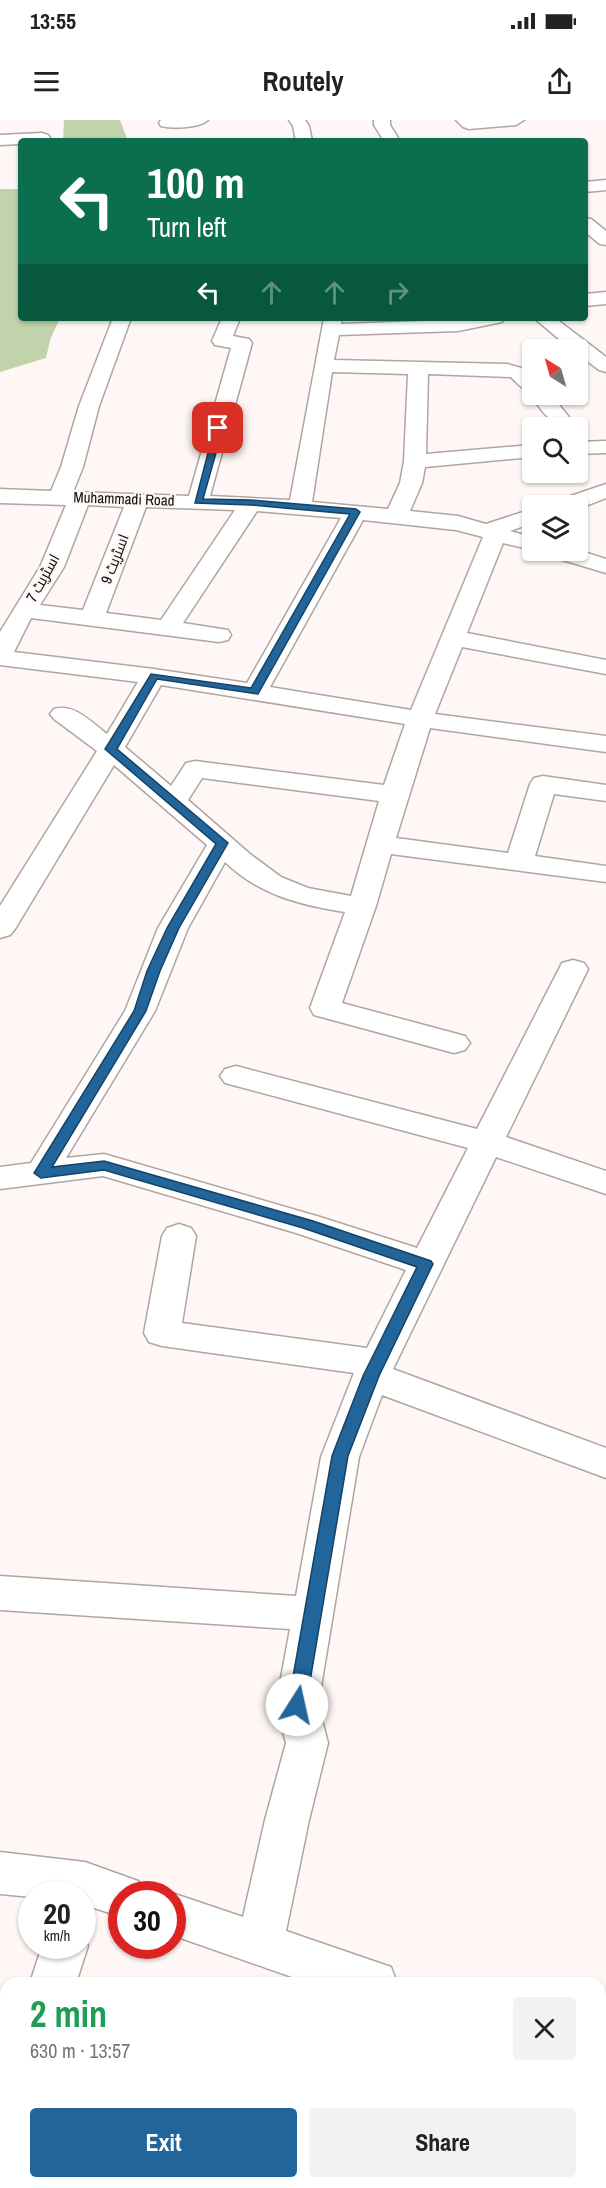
<!DOCTYPE html>
<meta charset="utf-8">
<style>
body{margin:0;font-family:"Archivo Narrow",Cairo,sans-serif;background:#f2f2f2;color:#222;height:100vh;display:flex;flex-direction:column;font-size:22px;white-space:nowrap}
*{box-sizing:border-box;margin:0}
p{font-size:20px;color:#767676}
.icon{flex:none;width:33px;height:33px;fill:none;stroke:currentColor;stroke-width:2;stroke-linecap:round;stroke-linejoin:round}
.map{position:relative;flex:1;overflow:hidden}
.side{position:absolute;left:0px;top:1857px;width:606px;height:212px;display:flex;flex-direction:column;background:#fff;border-radius:18px 18px 0 0;box-shadow:0 2px 4px #0004}
.side>*{flex:none}
.banner{position:absolute;left:18px;top:18px;width:570px;height:183px;border-radius:6px;box-shadow:0 2px 4px #0004;background:#0b6e4f;color:#fff;overflow:hidden}
.needle{width:39px;rotate:323deg}
.controls{position:absolute;left:522px;top:219px;display:grid;gap:12px}
.controls a{display:grid;place-items:center;width:66px;height:66px;border-radius:6px;background:#fff;box-shadow:0 2px 4px #0004;font-size:30px}
.speed{position:absolute;left:18px;top:1761px;display:flex;gap:12px;font-size:30px;font-weight:700;text-align:center}
.speed>*{display:grid;place-content:center;width:78px;height:78px;border-radius:50%;background:#fff;box-shadow:0 2px 4px #0004;line-height:1}
.speed small{font-size:15px;font-weight:400}
.speed .limit{border:9px solid #d22;background:#fff;color:#111}
.pin{position:absolute;display:grid;place-items:center;width:51px;height:51px;color:#fff;margin:-26px;border-radius:12px;box-shadow:0 3px 9px #0006}
.me{position:absolute;width:66px;margin:-33px;rotate:10deg;stroke-linejoin:round;filter:drop-shadow(0 0 4px #0008)}
.turn{display:flex;align-items:center;gap:21px;height:126px;padding:0 30px;font-size:27px}
.turn .icon{width:78px;height:78px;stroke-width:2.5}
.turn b{display:block;font-size:42px;line-height:51px}
.lanes{display:flex;align-items:center;height:57px;padding:0 30px;background:#0003;justify-content:center;gap:30px;direction:ltr}
.lanes .off{opacity:.35}
.round{display:grid;place-items:center;flex:none;width:63px;height:63px;border-radius:6px;background:#f2f2f2}
.overview{display:flex;align-items:center;justify-content:space-between;height:102px;padding:0 30px}
h1{font-size:36px;font-weight:800;line-height:45px;color:#1e9e55}
.cta{display:flex;gap:12px;margin-top:auto;padding:12px 30px}
.cta a{flex:1;height:69px;border-radius:6px;background:#22659a;color:#fff;font-size:24px;font-weight:800;line-height:69px;text-align:center}
.cta a+a{background:#f2f2f2;color:#222}
.status{display:flex;justify-content:space-between;align-items:center;height:42px;padding:0 30px;background:#fff;direction:ltr}
.status svg{height:16px;fill:currentColor}
header{display:flex;justify-content:space-between;align-items:center;height:78px;padding:0 30px;background:#fff;font-size:27px;font-weight:800}
.map>svg:first-child{display:block}
.green{fill:#c1d3aa}
.lines{fill:none;stroke-linecap:round;stroke-linejoin:round}
.street-casing{stroke:#afa5a1;stroke-width:3}
.street{fill:#fff;fill-rule:evenodd}
.route{fill:#22659a;stroke:#164264;stroke-width:1.5}
.labels{text-anchor:middle;stroke-width:4.5;stroke-linejoin:round;paint-order:stroke}
.far-street-label{font-size:15px;fill:#0f0b0a;stroke:#fef7f5}
</style>
<div class="status"><b>13:55</b><svg viewBox="0 0 49 12"><path d="M0 12V9h3v3zM5 12V6h3v6zM10 12V3h3v9zM15 12V0h3v12zM26 1h20v11H26zM47 4h2v5h-2z"/></svg></div>
<header><svg class="icon" aria-label="menu" viewBox="0 0 24 24"><path d="M4 6h16M4 12h16M4 18h16"/></svg>Routely<svg class="icon" aria-label="share" viewBox="0 0 24 24"><path d="M12 15V3M7 8l5-5 5 5M5 13v7h14v-7"/></svg></header>
<div class="map">
<svg width="606" height="2068" viewBox="0 0 606 2068">
<rect width="100%" height="100%" fill="#fef7f5"/>
<path class="green" d="M64,0H120L128,21H63Z
M0,69H21V198H60L50,220L46,238L0,252Z"/>
<g class="lines">
<defs>
<path id="street" d="M161,0H208C200,8 173,9 161,6L159,3Z
M289,0H305L309,6L312,21H296L293,6Z
M374,0H390V5L400,21H384L374,5Z
M456,0H524L516,5L469,9L463,7Z
M42,13L48,15L50,18L48,21H21V24L0,25V15Z
M606,60V70L585,72V62Z
M585,98L591,99L606,111V125L600,124L585,112Z
M606,172V184L585,186V174Z
M113,198H131L99,286L83,347L73,372L189,376L231,228L215,225L212,221L222,198H240L233,216L249,219L252,223L210,376L290,380L324,198H342L341,204L504,198L502,202L458,211L339,215L334,240L507,244L525,249L532,257V274H550L569,297L566,301C546,306 540,284 528,273C523,268 516,263 511,257L428,254L426,334L532,325V337L425,347L422,363L410,391L458,396L486,404L532,389V403L510,411L532,417L533,430L503,423L467,513L606,540V554L462,527L435,594L606,616V632L430,608L396,718L508,733L530,664L534,658L543,656L606,665V681L554,674L535,736L606,746V762L391,734L376,786L342,883L465,916L470,923L465,930L454,933L314,895L310,888L345,792C300,785 259,775 225,742L188,808L155,891L66,1038L104,1034L320,1097L417,1128L468,1028L225,963L220,956L225,949L236,946L477,1009L562,843L573,840L584,843L588,849L506,1017L606,1051V1074L496,1037L393,1249L606,1328V1358L382,1275L359,1337L318,1585L328,1623L309,1700L286,1811L391,1847L397,1863H309L172,1815V1774H167L172,1773L243,1797L265,1700L286,1623L276,1585L290,1509L0,1490V1456L296,1476L321,1337L354,1253L162,1226L149,1222L144,1213L162,1116L167,1108L179,1104L191,1108L196,1116L182,1203L367,1228L406,1150L296,1113L103,1056L0,1069V1047L31,1043L125,891L158,808L207,725L114,645L15,809L10,815L0,818V786L97,631L54,599L50,594L54,589C74,583 91,602 107,614L138,562L0,545V512L40,447L66,385L0,383V369L51,371L61,347L79,286ZM332,252L408,254L404,341L400,363L388,389L312,382ZM88,385L124,387L83,490L40,485L64,447ZM146,387L235,390L161,500L106,493ZM257,391L341,398L247,563L154,549L14,532L31,498L219,522L228,520L231,515L228,510L183,503ZM363,400L456,410L483,417L411,590L270,567ZM161,565L405,604L384,665L195,641L186,643L171,666L125,627ZM202,658L379,681L351,776L308,768L281,757L250,734L188,680Z
M534,198H555L606,237V252L599,250L578,234V230H572Z
M606,321V333L578,334V322Z
M606,364V378L578,389V386H553L556,381Z
M543,430H578L606,439V453L546,435Z
M0,1732L85,1742L138,1761L144,1774H122V1797L82,1784V1774H32V1777L0,1774Z
M82,1813L88,1826L76,1863H30L42,1826H82Z
M600,1913L606,1915V1963L600,1961Z
M6,1989V2055L0,2058V1992Z
M346,2062H397L395,2068H344Z"/>
</defs>
<use href="#street" class="street-casing"/>
<use href="#street" class="street"/>
</g>
<path class="route" d="M215,306L223,308L203,379L251,380L356,389L360,392L258,574L157,559L117,629L228,723L179,808L160,851L146,891L52,1047L104,1041L313,1101L431,1141L433,1144L379,1256L348,1336L306,1585L303,1590L297,1592L291,1590L288,1585L332,1336L363,1256L417,1147L303,1108L104,1050L41,1058L34,1053L134,891L147,851L167,808L216,724L105,629L151,554L251,568L350,394L251,385L195,383Z"/>
<g class="labels">
<g class="far-street-label">
<text transform="translate(124 379) rotate(2)" y="5">Muhammadi Road</text>
<text transform="translate(115 439) rotate(-69)" y="5">اسٹریٹ 9</text>
<text transform="translate(43 458) rotate(-61)" y="5">اسٹریٹ 7</text>
</g>
</g>
</svg>
<div class="controls">
<a><svg class="needle" viewBox="-14 -14 28 28"><path d="M0-13l5 13h-10z" fill="#e53935"/><path d="M0 13l5-13h-10z" fill="#767676"/></svg></a>
<a><svg class="icon" aria-label="search" viewBox="0 0 24 24"><circle cx="10" cy="10" r="6"/><path d="M15 15l6 6"/></svg></a>
<a><svg class="icon" aria-label="layers" viewBox="0 0 24 24"><path d="M12 4l9 5-9 5-9-5zM3 14l9 5 9-5"/></svg></a>
</div>
<div class="speed"><div>20<small>km/h</small></div><div class="limit">30</div></div>
<div class="pin" style="left:218px;top:308px;background:#d93025"><svg class="icon" aria-label="arrive" viewBox="0 0 24 24"><path d="M6 21V4h12l-3 4 3 4H6"/></svg></div>
<svg class="me" style="left:297px;top:1585px" viewBox="-20 -20 40 40"><circle r="19" fill="#fff"/><path d="M0-13L10 11 0 6-10 11z" fill="#22659a"/></svg>
<div class="banner">
<div class="turn"><svg class="icon" aria-label="left" viewBox="0 0 24 24"><path d="M17 20v-9H6M10 6l-5 5 5 5"/></svg><div><b>100 m</b>Turn left</div></div>
<div class="lanes"><svg class="icon" aria-label="left" viewBox="0 0 24 24"><path d="M17 20v-9H6M10 6l-5 5 5 5"/></svg><svg class="icon off" aria-label="ahead" viewBox="0 0 24 24"><path d="M12 20V5M6 11l6-6 6 6"/></svg><svg class="icon off" aria-label="ahead" viewBox="0 0 24 24"><path d="M12 20V5M6 11l6-6 6 6"/></svg><svg class="icon off" aria-label="right" viewBox="0 0 24 24"><path d="M7 20v-9h11M14 6l5 5-5 5"/></svg></div>
</div>
<section class="side">
<div class="overview"><div><h1>2 min</h1><p>630 m · 13:57</p></div><a class="round"><svg class="icon" aria-label="close" viewBox="0 0 24 24"><path d="M6 6l12 12M18 6L6 18"/></svg></a></div>
<div class="cta"><a>Exit</a><a>Share</a></div>
</section>
</div>
